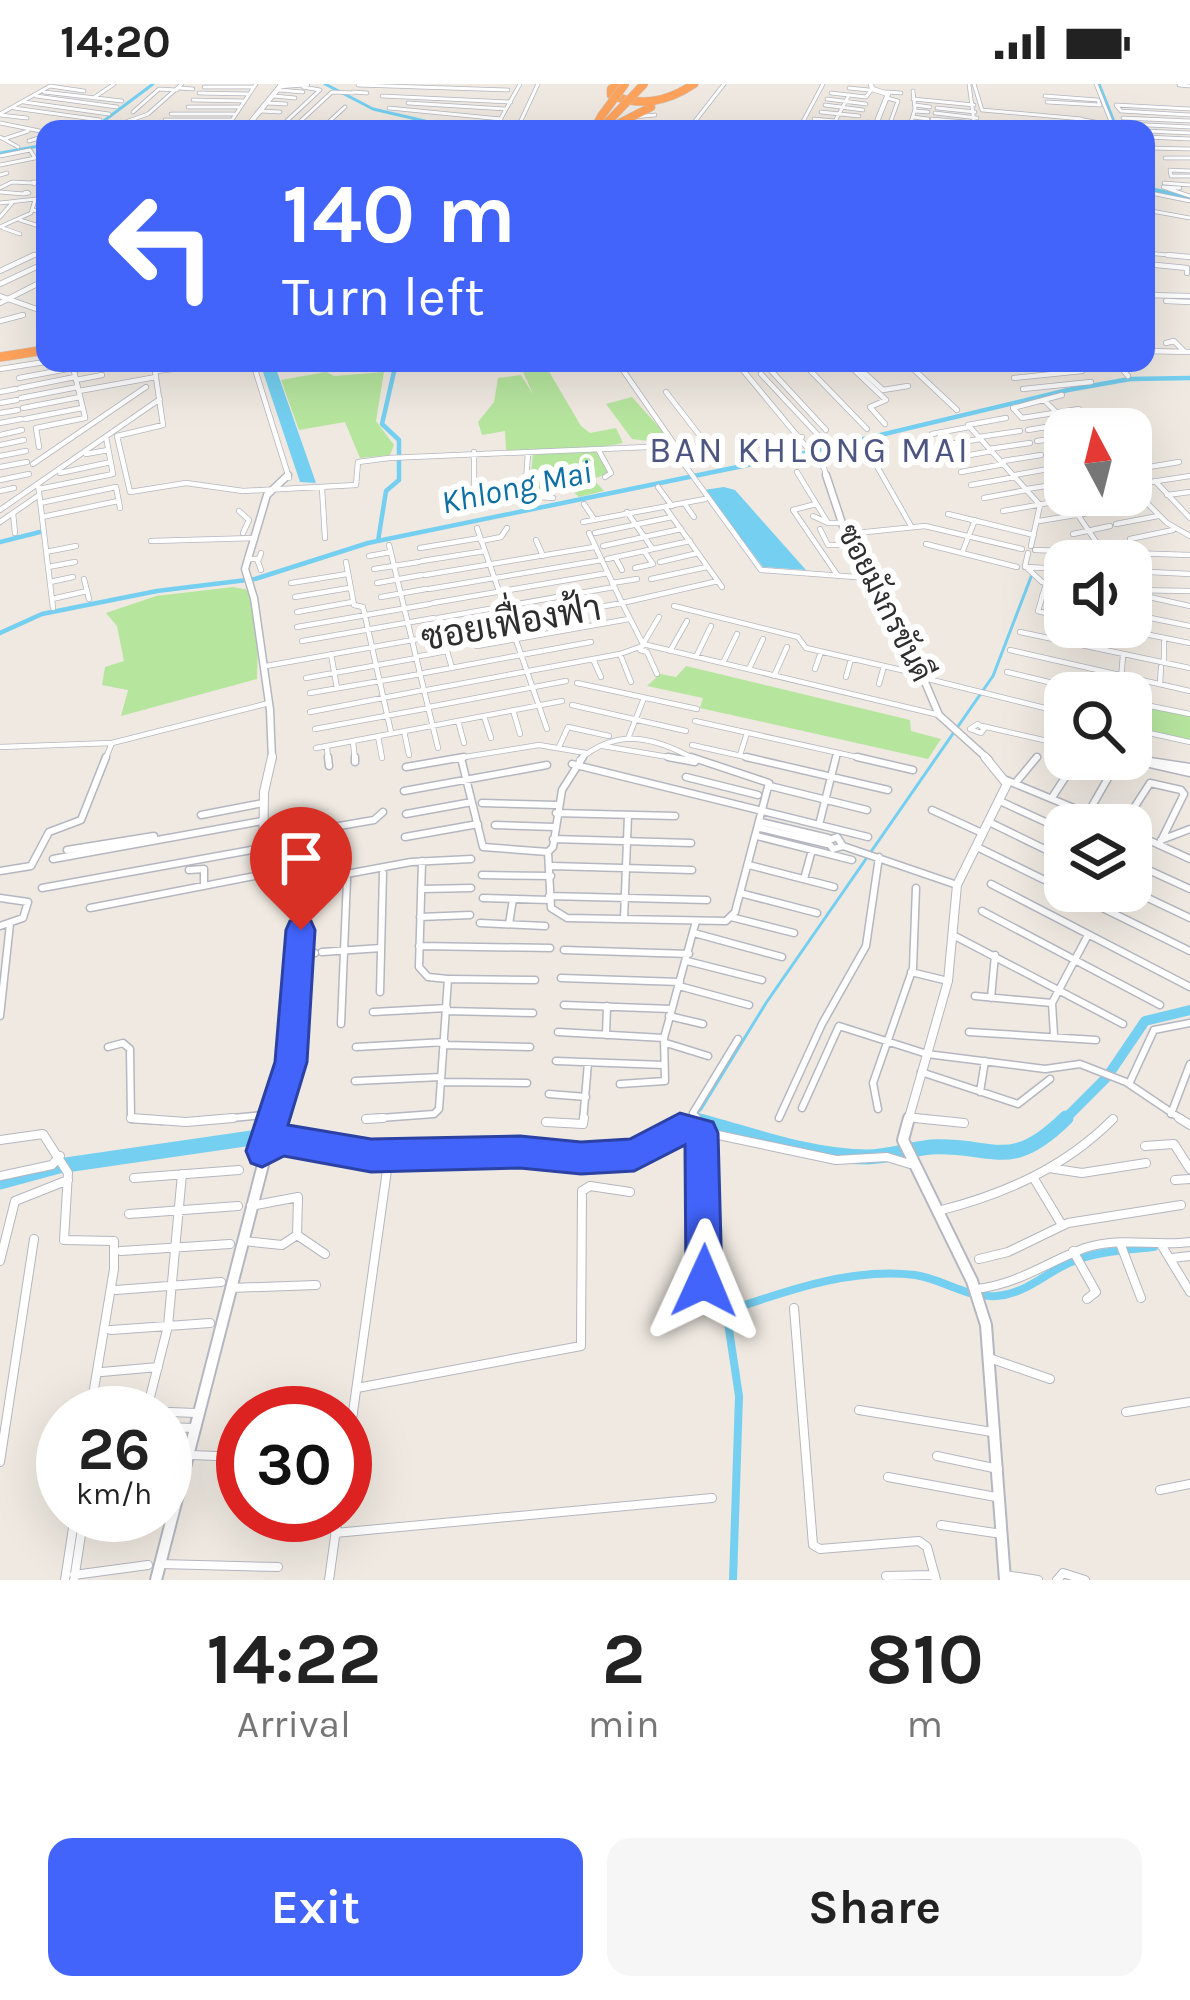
<!DOCTYPE html>
<meta charset="utf-8">
<style>
body{margin:0;font-family:Karla,Sarabun,sans-serif;background:#f6f6f6;color:#222;height:100vh;display:flex;flex-direction:column;font-size:45px;white-space:nowrap}
*{box-sizing:border-box;margin:0}
p{font-size:39px;color:#767676}
.icon{flex:none;width:66px;height:66px;fill:none;stroke:currentColor;stroke-width:2;stroke-linecap:round;stroke-linejoin:round}
.map{position:relative;height:1496px;overflow:hidden}
.sheet{display:flex;flex-direction:column;background:#fff;flex:1}
.sheet>*{flex:none}
.banner{position:absolute;left:36px;top:36px;width:1119px;height:252px;border-radius:24px;box-shadow:0 12px 48px #0002;background:#4264fb;color:#fff;overflow:hidden}
.needle{width:78px;rotate:353deg}
.buttons{position:absolute;left:1044px;top:324px;display:grid;gap:24px}
.buttons a{display:grid;place-items:center;width:108px;height:108px;border-radius:24px;background:#fff;box-shadow:0 12px 48px #0002;font-size:60px}
.speed{position:absolute;left:36px;top:1302px;display:flex;gap:24px;font-size:60px;font-weight:700;text-align:center}
.speed>*{display:grid;place-content:center;width:156px;height:156px;border-radius:50%;background:#fff;box-shadow:0 12px 48px #0002;line-height:1}
.speed small{font-size:30px;font-weight:400}
.speed .limit{border:18px solid #d22;background:#fff;color:#111}
.pin{position:absolute;display:grid;place-items:center;width:102px;height:102px;color:#fff;margin:-123px -51px;border-radius:50% 50% 50% 0;rotate:-45deg;box-shadow:0 0 12px #0007}
.pin .icon{rotate:45deg}
.me{position:absolute;width:132px;margin:-66px;rotate:1deg;stroke-linejoin:round;filter:drop-shadow(0 0 9px #0008)}
.turn{display:flex;align-items:center;gap:42px;height:252px;padding:0 48px;font-size:54px}
.turn .icon{width:156px;height:156px;stroke-width:2.5}
.turn b{display:block;font-size:84px;line-height:102px}
.eta{display:flex;justify-content:space-evenly;align-items:center;height:204px;text-align:center}
.eta b{font-size:72px;font-weight:700;line-height:84px}
.button{display:flex;gap:24px;margin-top:auto;padding:24px 48px}
.button a{flex:1;height:138px;border-radius:24px;background:#4264fb;color:#fff;font-size:48px;font-weight:700;line-height:138px;text-align:center}
.button a+a{background:#f6f6f6;color:#222}
.status{display:flex;justify-content:space-between;align-items:center;height:84px;padding:0 60px;background:#fff;direction:ltr}
.status svg{height:33px;fill:currentColor}
.map>svg:first-child{display:block}
.green{fill:#b6e59e}
.water{fill:#75cff0}
.lines{fill:none;stroke-linecap:round;stroke-linejoin:round}
.stream-far1{stroke:#75cff0;stroke-width:3}
.stream{stroke:#75cff0;stroke-width:4.5}
.canal-far2{stroke:#75cff0;stroke-width:3}
.canal-far1{stroke:#75cff0;stroke-width:4.5}
.canal{stroke:#75cff0;stroke-width:8}
.river-far2{stroke:#75cff0;stroke-width:6}
.river-far1{stroke:#75cff0;stroke-width:10}
.river{stroke:#75cff0;stroke-width:15}
.minor-far3-casing{stroke:#b4b7c1;stroke-width:4.5}
.minor-far2-casing{stroke:#b4b7c1;stroke-width:6}
.minor-far1-casing{stroke:#b4b7c1;stroke-width:9}
.minor-casing{stroke:#b4b7c1;stroke-width:10}
.tertiary-far3-casing{stroke:#b4b7c1;stroke-width:6}
.tertiary-far2-casing{stroke:#b4b7c1;stroke-width:9}
.tertiary-far1-casing{stroke:#b4b7c1;stroke-width:10}
.tertiary-casing{stroke:#b4b7c1;stroke-width:14}
.motorway-far1-casing{stroke:#c9c9c9;stroke-width:9}
.motorway-casing{stroke:#c9c9c9;stroke-width:10}
.minor-far3{stroke:#fff;stroke-width:3}
.minor-far2{stroke:#fff;stroke-width:4.5}
.minor-far1{stroke:#fff;stroke-width:6}
.minor{stroke:#fff;stroke-width:8}
.tertiary-far3{stroke:#fff;stroke-width:4.5}
.tertiary-far2{stroke:#fff;stroke-width:6}
.tertiary-far1{stroke:#fff;stroke-width:8}
.tertiary{stroke:#fff;stroke-width:10}
.motorway-far1{stroke:#ffa35c;stroke-width:8}
.motorway{stroke:#ffa35c;stroke-width:9}
.motorway-bridge-casing{stroke:#c9c9c9;stroke-width:9;stroke-linecap:butt}
.motorway-bridge{stroke:#ffa35c;stroke-width:8}
.route{fill:#4264fb;stroke:#2b41a3;stroke-width:3}
.labels{text-anchor:middle;stroke-width:12;stroke-linejoin:round;paint-order:stroke}
.far-street-label{font-size:30px;fill:#2e2e2e;stroke:#fff}
.far-water-label{font-size:33px;font-style:italic;fill:#0d6fa3;stroke:#fff}
.far-quarter-label{font-size:36px;letter-spacing:3px;fill:#4d5680;stroke:#fff}
.street-label{font-size:36px;fill:#2e2e2e;stroke:#fff}
</style>
<div class="status"><b>14:20</b><svg viewBox="0 0 49 12"><path d="M0 12V9h3v3zM5 12V6h3v6zM10 12V3h3v9zM15 12V0h3v12zM26 1h20v11H26zM47 4h2v5h-2z"/></svg></div>
<div class="map">
<svg width="1190" height="1496" viewBox="0 0 1190 1496">
<rect width="100%" height="100%" fill="#efe9e1"/>
<path class="green" d="M519,279H544L581,342L590,349L616,344L623,359L591,365L506,366L505,347L482,351L478,338L494,318L498,294L521,291L533,310Z
M326,288L334,292L384,288L376,337L394,361L390,371L360,374L345,338L299,346L281,296Z
M632,313L674,360L632,355L606,320Z
M595,367L609,389L593,395L604,407L579,413C562,396 557,407 537,411L529,407L533,370Z
M233,503L249,506L258,559L257,595L121,632L128,606L102,601L105,583L124,577L117,542L106,529L156,512Z
M686,582L910,636L911,647L941,655L928,675L700,624L703,614L647,602L660,590L676,593Z
M1131,619L1190,632V656L1131,643Z"/>
<path class="water" d="M260,279H274L316,399L300,398Z
M724,403L735,406L806,486L763,483L704,406Z"/>
<g class="lines">
<path class="stream-far1" d="M687,1037L701,1025L766,919L993,592L1031,493"/>
<path class="stream" d="M689,1040L685,1038L690,1034"/>
<path class="canal-far2" d="M325,0L373,25L459,45
M1099,0L1117,45
M93,45L153,0
M0,69L45,61"/>
<path class="canal-far1" d="M378,457L386,407L399,396V356L382,340L396,279
M0,458L40,448
M0,549L42,530L157,507L255,495L368,459L801,370L1068,306L1130,295L1190,294"/>
<path class="canal" d="M710,1040L715,1204L728,1239L739,1312L733,1496
M724,1228C784,1208 850,1183 915,1191C943,1195 966,1214 996,1212C1026,1210 1045,1189 1071,1178C1097,1167 1127,1166 1154,1163"/>
<path class="river-far2" d="M1146,105L1190,115"/>
<path class="river-far1" d="M695,1037H699
M1063,1037L1107,993L1145,937L1190,926"/>
<path class="river" d="M680,1045L696,1036C750,1050 810,1073 867,1073C888,1073 910,1065 931,1063C995,1060 1009,1090 1066,1034
M537,1067L602,1070
M0,1098L59,1082L286,1049L375,1066L500,1065"/>
<defs>
<path id="minor-far3" d="M969,0L975,45
M974,0L982,26L1082,35L1086,45
M1096,0L1114,45
M358,1L508,6
M1179,1L1190,2
M204,3H254
M179,4L193,5
M849,4L869,6
M279,6L303,8
M44,8L122,17
M353,8L367,9
M886,8L901,9
M199,9L249,10
M831,9L866,13L872,5
M36,12L117,23
M274,12L295,14
M382,12L511,18
M1045,12L1098,16L1100,21L1047,18
M95,13L114,0
M887,14L898,17L888,45
M827,15L866,20
M913,15L974,21
M193,16L244,17
M24,18L109,30
M268,19L286,20
M408,19L506,25
M825,21L863,26
M915,21L930,23
M188,23H239
M14,24L100,36
M389,24L501,35
M937,24L975,28
M1190,25L1116,21L1121,27L1190,31
M260,27L280,28
M915,27L928,28
M133,28L159,5L177,6
M821,28L859,32
M935,29L977,34
M0,30L50,2L84,7
M171,30H234
M0,31L27,34
M634,33L655,31
M913,33L928,35
M1123,34L1190,37
M814,35L835,37
M932,35L976,39
M165,36H232L256,0
M1084,36L1106,40
M0,39L45,48
M930,40L975,45
M1128,40L1190,43
M814,41L832,43
M975,42L1016,45
M106,45L148,30L182,0
M278,45L320,6L303,3
M292,45L332,8L353,9
M321,45L345,23
M495,45L520,0
M517,45L538,0
M689,45L724,0
M799,45L823,0
M831,45L849,11
M864,45L867,38L877,39
M909,45L915,25L913,7
M1146,47L1190,49
M0,53L18,63
M1146,53L1190,55
M4,55L28,47
M29,57L45,52
M1149,64L1190,65
M0,72L30,66L35,74L0,81
M1165,74H1190
M1170,86L1171,92H1190
M1170,86L1190,87
M0,91L7,89
M33,98H37L34,100Z
M1164,99L1190,101
M0,104L12,98L32,99
M1180,104L1163,103L1190,112
M0,108L24,110
M27,108L29,109L24,110V109Z
M1146,108L1190,117
M0,119L45,114
M33,126L45,129
M1146,126L1190,134
M0,133L12,119
M20,136L39,142
M0,143L31,129L35,116
M3,144L20,150
M1146,169L1190,173
M28,174L45,166"/>
<path id="minor-far2" d="M1168,171L1190,173
M1146,180L1187,184V189
M0,187L34,171
M0,200L45,179
M1146,211L1190,212
M0,212L45,228
M1166,217L1190,218
M0,237L23,231
M1166,259L1174,257L1184,267
M1146,267L1190,268
M72,279L85,333
M229,279L155,287L163,341L117,352L130,408L186,399L243,407L356,401L358,378L389,374L671,362L761,486L869,494
M618,279L677,364
M764,279L826,346
M803,279L867,345
M847,279L886,316L870,323L885,340
M907,279L957,326
M1117,279L1128,292
M1005,283L1051,279
M0,285L45,278
M860,285L883,306L908,302
M74,286L101,281
M761,290L818,351
M19,294L73,284
M1014,294L1082,287
M76,296L102,291
M20,304L75,293
M1023,305L1091,298
M79,307L156,293
M0,308L16,305
M666,308L707,361L678,367
M1062,311L1013,324L1022,334L1079,325
M21,314L78,303
M1044,316L1073,345
M0,319L17,316
M23,324L80,313
M0,329L18,326
M1006,334L968,341L1040,421L1031,462
M25,335L82,324
M0,339L21,335
M1028,346L1094,335
M932,350L969,343
M0,351L22,346
M106,353L113,390
M979,353L1020,347
M1037,357L1065,353
M0,361L24,356
M707,361L720,362
M944,361L980,355
M39,363L36,344L85,334
M744,363L802,353
M877,363L870,370L911,442
M989,365L1030,359
M599,367L611,389L605,393
M528,369L525,412L553,414
M86,370L108,366
M1048,370L1065,367
M1131,371L1138,370
M0,372L26,367
M953,374L992,367
M1003,377L1041,371
M33,380L146,303
M0,383L27,378
M1131,386L1179,378
M797,388L828,439H842
M961,388L1004,380
M60,389L111,378
M1015,391L1065,382
M0,396L29,390
M1155,397L1190,434
M38,400L53,524
M971,401L1015,393
M1131,401L1190,392
M116,403L120,424
M658,403L672,422
M1131,403L1167,439L1190,452
M322,404L325,454
M39,405L113,390
M1027,405L1065,399
M0,407L14,404
M1167,411L1190,408
M984,414L1027,406
M40,419L116,403
M684,419L694,433
M584,420L594,435
M816,420L793,426L838,492
M468,422L474,411V368
M665,423L722,503
M0,426L160,315
M1100,426L1145,417
M239,427L249,436L243,449
M1003,427L1082,413
M627,428L652,464
M13,429L15,449
M948,430L1034,451
M1078,431L1109,477
M813,432L828,439
M42,433L118,417
M1039,437L1094,428
M0,438L39,411
M583,438L705,415
M1116,440L1158,432
M477,444L547,645
M820,445L828,461H851
M589,449L622,519L718,497
M595,449L672,433
M846,450L925,442L1022,465
M1073,450L1110,442
M1130,455L1173,446
M536,456L543,472
M151,457L255,454
M481,457L501,453L507,444
M926,460L1017,483
M389,461L438,664
M603,462L681,445
M420,464L480,454
M1035,466L1190,471
M46,468L76,462
M962,469L975,436
M1028,469L1025,482L1042,498L1065,503
M369,472L391,468
M615,473L622,486
M247,475H259L261,469
M257,475L261,486
M607,475L690,457
M422,477L485,467
M346,478L354,521L363,523L391,648
M660,478L698,469
M48,483L75,478
M1025,483L1065,485
M635,484L653,480L644,467
M374,485L419,478
M1131,487L1190,490
M425,491L594,463
M84,495L89,515
M651,495L707,483
M50,498L73,493
M291,499L347,490
M377,499L422,491
M612,499L637,495
M1046,500L1038,527L1065,534
M429,505L602,476
M1131,506L1190,507
M1131,509L1190,522
M1042,512L1065,517
M295,513L349,504
M381,513L426,505
M52,515L87,507
M433,519L608,489
M674,522L798,553L806,564L923,591
M297,528L352,518
M1131,530L1190,542
M438,534L614,503
M297,543L430,520
M1110,543L1190,559
M1020,548L1190,584
M442,550L452,584
M302,557L434,534
M1164,558V579
M643,560L659,533
M477,562L629,535
M1101,565L1102,547
M640,566L647,568L657,590
M1010,566L1190,607
M670,567L687,537
M331,570L337,604
M620,570L631,598
M420,572L447,567
M696,573L711,542
M593,575L601,593
M723,579L737,550
M266,582L622,519L643,560L939,631
M749,585L763,555
M815,585L821,568
M1007,588L1094,609
M424,589L591,558
M774,592L787,563
M846,593L851,575
M306,594L417,574
M924,594L1065,629
M577,599L697,625
M879,600L884,582
M1160,600L1161,583
M427,606L620,570L645,561
M310,609L421,590
M1120,609L1123,571
M1131,618L1190,630
M572,621L686,647
M429,623L566,597
M513,626L520,650
M310,628L424,606
M484,632L491,654
M458,637L464,659
M695,637L870,676
M978,640L984,645L981,649L970,645Z
M982,642L1065,661
M315,645L429,624
M1131,645L1190,658
M404,647L409,671
M378,652L382,674
M629,652L644,614
M353,658L355,676
M692,661L759,676
M327,662L328,676
M603,662L686,676
M0,663L112,659
M559,663L568,643L609,652
M316,664L562,617
M740,671L747,649
M1128,675L1134,676
M1137,675L1146,676
M105,676L112,659L269,619
M446,676L539,661L586,669
M579,676C618,643 655,653 696,676
M835,676L837,669"/>
<path id="minor-far1" d="M328,673L329,682
M355,673V678
M583,673L562,706L553,763L548,768L551,824L567,834L726,837L735,828L769,699L691,673
M668,673L695,678
M746,673L888,706
M857,673L913,686
M461,674L483,763L548,768
M1128,675L1190,689
M1137,675L1190,683
M572,680L868,753
M406,683L464,673
M686,693L758,711
M1006,696L1115,741
M1017,697L1037,673
M770,702L867,726
M404,707L547,681
M1053,712L1074,680
M1002,718L1065,747
M482,719L556,721
M932,726L982,749
M556,729L675,732
M1088,729L1111,689
M406,730L472,718
M201,731L263,719
M761,738L828,754
M989,738L1065,775
M495,741L555,743
M819,741L836,673
M1123,741L1150,699L1181,706L1184,710L1159,761
M760,744L827,760
M1131,748L1190,775
M757,752L852,776
M405,753L478,740
M837,753L843,762L833,765L827,757Z
M264,755L374,736L383,728
M553,755L691,759
M1161,756L1190,745
M843,762L957,801
M977,763L1065,806
M67,766L154,752
M53,775L262,737
M1131,778L1190,805
M749,781L834,803
M552,782L692,786
M189,786L204,785V802
M0,787L31,782L49,748L81,736L106,673
M482,791L551,792
M302,792L317,789
M325,794L411,778L471,775
M804,795L812,766
M302,798L318,796
M991,800L1190,903
M42,804L262,764
M421,805L471,804
M1131,806L1190,834
M1068,807L1190,867
M740,809L817,829
M549,812L707,816
M0,814L28,818L23,834L0,842
M483,814L549,816
M90,824L265,790
M982,827L1160,921
M420,833L470,831
M731,833L794,849
M624,835L628,731
M480,839L545,842
M509,840L513,815
M694,849L782,873
M953,851L1123,940
M419,862L550,864
M564,866L689,870
M322,868L381,864
M299,871L315,869
M687,877L762,896
M911,888L948,897
M561,894L680,898
M449,895L535,896
M679,902L749,921
M380,908L383,789
M975,912L1052,919
M991,914L995,871
M564,921L671,925
M446,927L533,929
M373,928L447,924
M0,932L10,840
M669,932L703,940
M341,940L347,795
M558,948L664,954
M969,948L1096,956
M606,951L607,922
M1054,951L1052,919L1088,851
M666,959L708,972
M445,961L530,963
M108,963L123,959L130,965L131,1035L163,1037
M356,963L445,958
M556,977L664,981
M921,988L1018,1020L1050,995
M355,997L441,993
M441,998L527,999
M620,1000L665,997L664,954L696,837
M1129,1000L1154,946L1190,939
M980,1008L985,977
M549,1010L586,1013
M802,1024L839,942L927,970L1045,985L1080,980L1126,998L1184,1037
M878,1025L873,999L913,884L916,804
M1171,1030L1190,980
M908,1033L943,1037
M779,1034L822,940L866,862L879,773
M366,1035L434,1030L439,1025L448,895L428,893L419,883L422,777
M200,1037L274,1030
M583,1037L588,979
M698,1037L693,1029L738,955"/>
<path id="minor" d="M131,1034L186,1038L233,1034
M915,1034L964,1039
M1179,1034L1190,1041
M366,1035L383,1034
M546,1038L583,1040L584,1034
M694,1047L699,1039L696,1034
M702,1050L704,1197
M0,1056L43,1050L68,1089L64,1156L114,1157V1185L90,1329
M272,1060L280,1055L367,1071L520,1068L577,1074L634,1071L685,1044L836,1076L887,1073L910,1080
M1145,1062L1174,1060L1190,1085
M1049,1084L1082,1089L1146,1079
M0,1092L52,1081L60,1072
M1033,1093L1062,1141
M134,1094L239,1086
M1175,1096L1190,1095
M251,1122L298,1113L297,1151L325,1170
M938,1127C1005,1110 1064,1084 1113,1035
M129,1130L238,1122
M243,1157L282,1161L297,1151
M1120,1159L1141,1214
M1162,1162L1190,1208
M121,1167L230,1160
M1073,1167L1096,1208L1087,1215
M1172,1174L1190,1172
M979,1175L1008,1168L1068,1139L1181,1121
M0,1177L15,1117L68,1096
M231,1204L316,1201
M977,1205C1021,1199 1045,1179 1085,1164C1120,1152 1155,1163 1190,1158
M116,1206L221,1198
M794,1224L813,1461L820,1465L919,1457L927,1463L936,1496
M111,1246L210,1239
M992,1275L1050,1295
M102,1288L158,1283
M357,1304L581,1262L582,1107L590,1102L630,1108
M859,1326L992,1348
M329,1327L353,1330
M170,1328L196,1329
M1126,1328L1190,1318
M137,1329L160,1328
M146,1329L168,1242L182,1090
M167,1343L193,1344
M191,1371L243,1373
M937,1372L998,1385
M0,1378L34,1155
M345,1385L388,1079L398,1073H439
M888,1393L996,1413
M1160,1406L1190,1400
M120,1434L146,1431
M941,1441L1002,1450
M335,1449L712,1414
M160,1480L278,1483
M74,1491L148,1481
M1005,1491L1038,1496
M886,1492L935,1491
M65,1496L75,1431
M74,1496L82,1444L120,1431
M329,1496L338,1431
M1057,1496L1063,1489L1085,1496"/>
<path id="tertiary-far3" d="M871,0L872,5L888,10L874,45
M280,2L307,0
M245,45L282,0
M0,219L45,196
M253,279L289,394
M737,279L824,384L827,394"/>
<path id="tertiary-far2" d="M826,391L846,451L916,577L939,631L989,676
M272,676L270,626L254,514L245,485L267,411L288,391"/>
<path id="tertiary-far1" d="M272,673L264,708L263,786L302,792L291,978L274,1037
M908,1037L948,897L957,801L1007,700L985,673"/>
<path id="tertiary" d="M909,1034L903,1056L972,1197L986,1241L1005,1496
M156,1496L275,1034"/>
<path id="motorway-far1" d="M620,0L611,5V11C641,23 667,18 694,0
M594,45L602,31
M608,45L651,23"/>
<path id="motorway" d="M0,273L45,266"/>
</defs>
<use href="#minor-far3" class="minor-far3-casing"/>
<use href="#minor-far2" class="minor-far2-casing"/>
<use href="#minor-far1" class="minor-far1-casing"/>
<use href="#minor" class="minor-casing"/>
<use href="#tertiary-far3" class="tertiary-far3-casing"/>
<use href="#tertiary-far2" class="tertiary-far2-casing"/>
<use href="#tertiary-far1" class="tertiary-far1-casing"/>
<use href="#tertiary" class="tertiary-casing"/>
<use href="#motorway-far1" class="motorway-far1-casing"/>
<use href="#motorway" class="motorway-casing"/>
<use href="#minor-far3" class="minor-far3"/>
<use href="#minor-far2" class="minor-far2"/>
<use href="#minor-far1" class="minor-far1"/>
<use href="#minor" class="minor"/>
<use href="#tertiary-far3" class="tertiary-far3"/>
<use href="#tertiary-far2" class="tertiary-far2"/>
<use href="#tertiary-far1" class="tertiary-far1"/>
<use href="#tertiary" class="tertiary"/>
<use href="#motorway-far1" class="motorway-far1"/>
<use href="#motorway" class="motorway"/>
<defs>
<path id="motorway-bridge" d="M602,31L625,0
M601,45L644,0"/>
</defs>
<use href="#motorway-bridge" class="motorway-bridge-casing"/>
<use href="#motorway-bridge" class="motorway-bridge"/>
</g>
<path class="route" d="M301,834L311,837L315,846L307,978L288,1041L371,1055L520,1052L581,1058L630,1055L680,1029L713,1038L718,1049L722,1197L717,1210L704,1215L691,1210L686,1197L685,1061L634,1087L581,1090L520,1084L371,1088L284,1072L262,1083L251,1079L246,1067L275,978L286,846L290,837Z"/>
<g class="labels">
<g class="far-street-label">
<text transform="translate(885 519) rotate(63)" y="10">ซอยมังกรขันดี</text>
</g>
<g class="far-water-label">
<text transform="translate(516 402) rotate(-12)" y="12">Khlong Mai</text>
</g>
<g class="far-quarter-label">
<text x="810" y="378">BAN KHLONG MAI</text>
</g>
<g class="street-label">
<text transform="translate(511 538) rotate(-10)" y="13">ซอยเฟื่องฟ้า</text>
</g>
</g>
</svg>
<div class="buttons">
<a><svg class="needle" viewBox="-14 -14 28 28"><path d="M0-13l5 13h-10z" fill="#e53935"/><path d="M0 13l5-13h-10z" fill="#767676"/></svg></a>
<a><svg class="icon" aria-label="sound" viewBox="0 0 24 24"><path d="M4 9h4l5-4v14l-5-4H4zM17 9q2 3 0 6"/></svg></a>
<a><svg class="icon" aria-label="search" viewBox="0 0 24 24"><circle cx="10" cy="10" r="6"/><path d="M15 15l6 6"/></svg></a>
<a><svg class="icon" aria-label="layers" viewBox="0 0 24 24"><path d="M12 4l9 5-9 5-9-5zM3 14l9 5 9-5"/></svg></a>
</div>
<div class="speed"><div>26<small>km/h</small></div><div class="limit">30</div></div>
<div class="pin" style="left:301px;top:846px;background:#d93025"><svg class="icon" aria-label="arrive" viewBox="0 0 24 24"><path d="M6 21V4h12l-3 4 3 4H6"/></svg></div>
<svg class="me" style="left:704px;top:1197px" viewBox="-20 -20 40 40"><path d="M0-17L14 15 0 8-14 15z" fill="#4264fb" stroke="#fff" stroke-width="4"/></svg>
<div class="banner">
<div class="turn"><svg class="icon" aria-label="left" viewBox="0 0 24 24"><path d="M17 20v-9H6M10 6l-5 5 5 5"/></svg><div><b>140 m</b>Turn left</div></div>
</div>
</div>
<section class="sheet">
<div class="eta">
<div><b>14:22</b><p>Arrival</p></div>
<div><b>2</b><p>min</p></div>
<div><b>810</b><p>m</p></div>
</div>
<div class="button"><a>Exit</a><a>Share</a></div>
</section>
